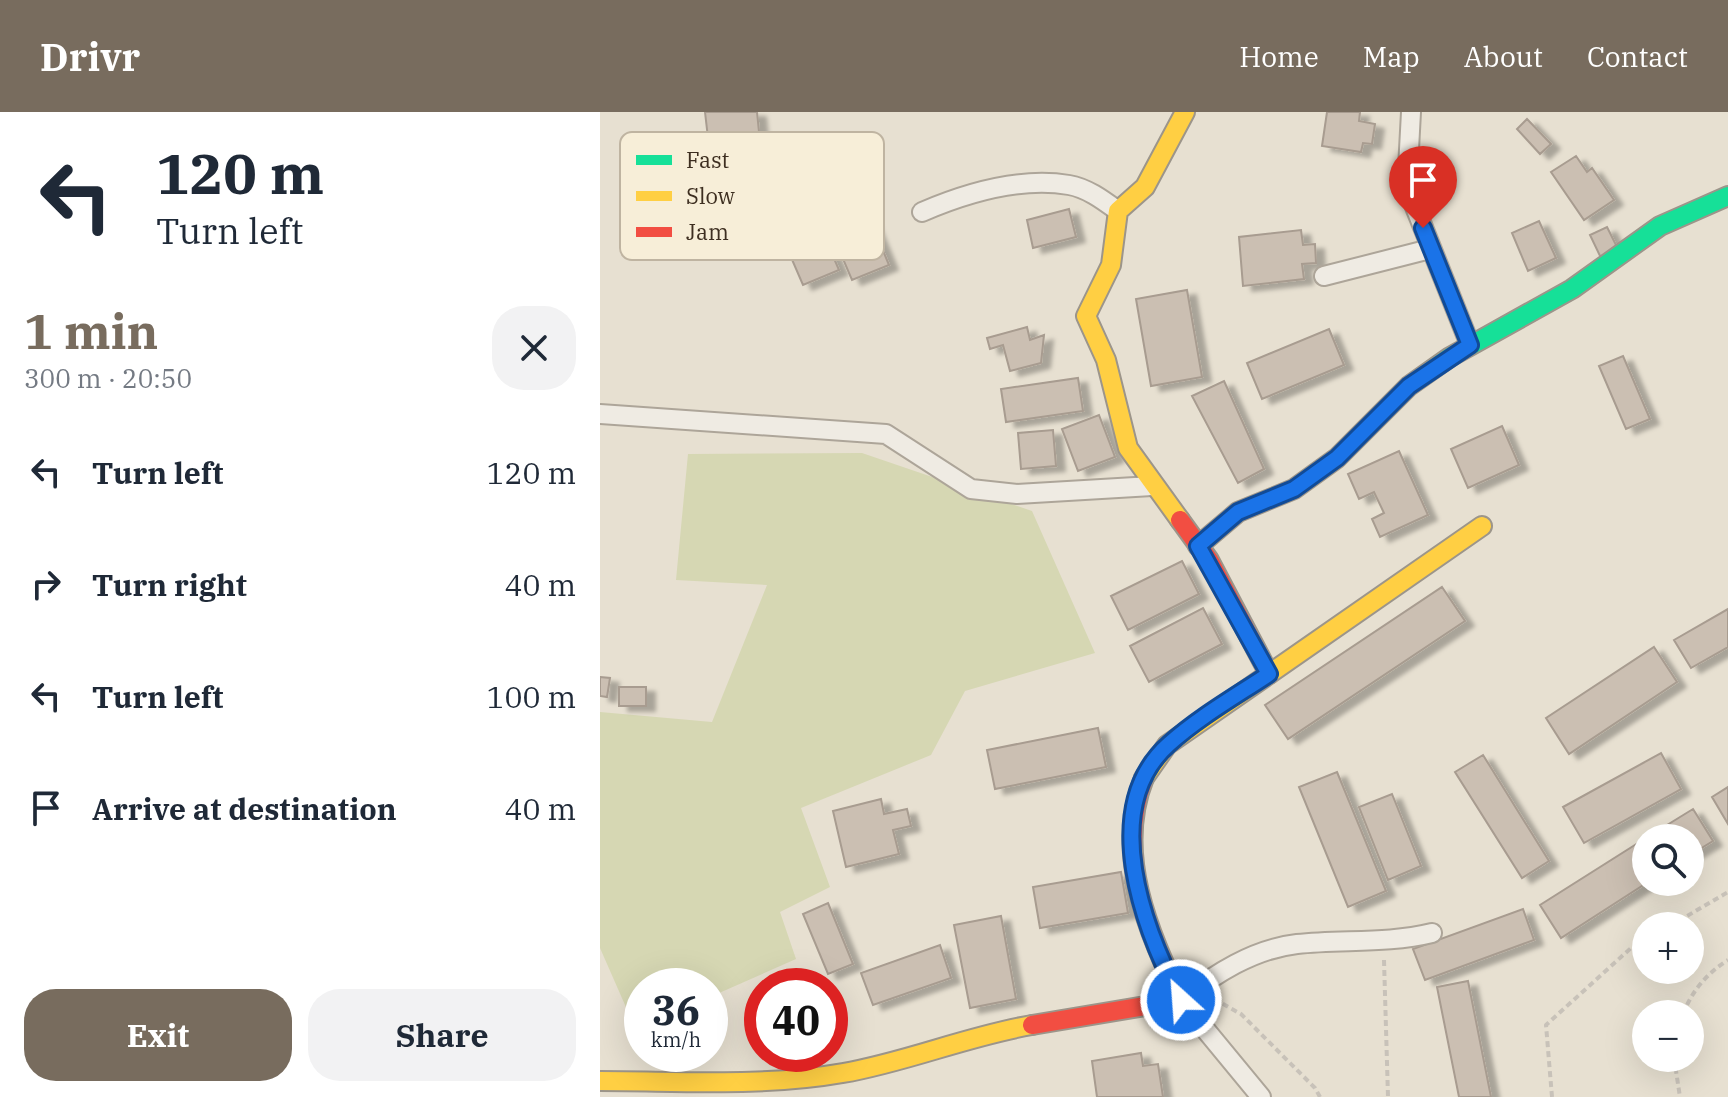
<!DOCTYPE html>
<meta charset="utf-8">
<style>
body{margin:0;font-family:"IBM Plex Serif",serif;background:#f2f2f3;color:#1f2937;height:100vh;display:flex;flex-direction:column;font-size:30px;white-space:nowrap}
*{box-sizing:border-box;margin:0}
p{font-size:26px;color:#747a83}
.icon{flex:none;width:44px;height:44px;fill:none;stroke:currentColor;stroke-width:2;stroke-linecap:round;stroke-linejoin:round}
.map{position:relative;flex:1;overflow:hidden}
.panel{display:flex;flex-direction:column;background:#fff;width:600px}
.panel>*{flex:none}
.top-card{background:#fff;color:#1f2937;overflow:hidden}
.controls{position:absolute;left:1032px;top:712px;display:grid;gap:16px}
.controls a{display:grid;place-items:center;width:72px;height:72px;border-radius:50%;background:#fff;box-shadow:0 8px 32px #0002;font-size:40px}
.speed{position:absolute;left:24px;top:856px;display:flex;gap:16px;font-size:40px;font-weight:700;text-align:center}
.speed>*{display:grid;place-content:center;width:104px;height:104px;border-radius:50%;background:#fff;box-shadow:0 8px 32px #0002;line-height:1}
.speed small{font-size:20px;font-weight:400}
.speed .limit{border:12px solid #d22;background:#fff;color:#111}
.pin{position:absolute;display:grid;place-items:center;width:68px;height:68px;color:#fff;margin:-82px -34px;border-radius:50% 50% 50% 0;rotate:-45deg;box-shadow:0 0 8px #0007}
.pin .icon{rotate:45deg}
.me{position:absolute;width:88px;margin:-44px;rotate:334deg;stroke-linejoin:round;filter:drop-shadow(0 0 6px #0008)}
.turn{display:flex;align-items:center;gap:28px;height:168px;padding:0 24px;font-size:36px}
.turn .icon{width:104px;height:104px;stroke-width:2.5}
.turn b{display:block;font-size:56px;line-height:68px}
.round{display:grid;place-items:center;flex:none;width:84px;height:84px;border-radius:32px;background:#f2f2f3}
.headline{display:flex;align-items:center;justify-content:space-between;height:136px;padding:0 24px}
h1{font-size:48px;font-weight:800;line-height:60px;color:#786c5e}
.cta{display:flex;gap:16px;margin-top:auto;padding:16px 24px}
.cta a{flex:1;height:92px;border-radius:32px;background:#786c5e;color:#fff;font-size:32px;font-weight:800;line-height:92px;text-align:center}
.cta a+a{background:#f2f2f3;color:#1f2937}
ul{padding:0;list-style:none}
li{display:flex;align-items:center;gap:24px;height:112px;padding:0 24px}
li div{flex:1}
li b{display:block;font-size:30px}
li em{font-style:normal}
header{display:flex;align-items:center;gap:48px;box-sizing:border-box;height:112px;padding:0 40px;background:#786c5e;color:#fff}
header strong{font-size:38px}
nav{display:flex;gap:44px;margin-inline-start:auto;font-size:28px}
main{display:flex;flex:1;min-height:0}
.map>svg:first-child{display:block}
.green{fill:#d6d7b3}
.building{fill:#cbbfb2;stroke:#a89c90;stroke-width:2;filter:url(#shadow)}
.lines{fill:none;stroke-linecap:round;stroke-linejoin:round}
.street-casing{stroke:#ada599;stroke-width:22}
.fast-casing{stroke:#9c958a;stroke-width:22}
.slow-casing{stroke:#9c958a;stroke-width:22}
.jam-casing{stroke:#9c958a;stroke-width:22}
.path{stroke:#c8c2b9;stroke-width:4;stroke-dasharray:6 4;stroke-linecap:butt}
.street{stroke:#efebe3;stroke-width:18}
.fast{stroke:#16e098;stroke-width:18}
.slow{stroke:#ffcf43;stroke-width:18}
.jam{stroke:#f24e42;stroke-width:18}
.route-casing{stroke:#114b97;stroke-width:20}
.route{stroke:#1a73e8;stroke-width:14}
.key{fill:#f7eed8;stroke:#bfb4a1;stroke-width:2}
.key-label{font-size:22px;fill:#3d2e20}
</style>
<header>
<strong>Drivr</strong>
<nav><a>Home</a><a>Map</a><a>About</a><a>Contact</a></nav>
</header>
<main>
<section class="panel">
<div class="top-card">
<div class="turn"><svg class="icon" aria-label="left" viewBox="0 0 24 24"><path d="M17 20v-9H6M10 6l-5 5 5 5"/></svg><div><b>120 m</b>Turn left</div></div>
</div>
<div class="headline"><div><h1>1 min</h1><p>300 m · 20:50</p></div><a class="round"><svg class="icon" aria-label="close" viewBox="0 0 24 24"><path d="M6 6l12 12M18 6L6 18"/></svg></a></div>
<ul>
<li><svg class="icon" aria-label="left" viewBox="0 0 24 24"><path d="M17 20v-9H6M10 6l-5 5 5 5"/></svg><div><b>Turn left</b></div><em>120 m</em></li>
<li><svg class="icon" aria-label="right" viewBox="0 0 24 24"><path d="M7 20v-9h11M14 6l5 5-5 5"/></svg><div><b>Turn right</b></div><em>40 m</em></li>
<li><svg class="icon" aria-label="left" viewBox="0 0 24 24"><path d="M17 20v-9H6M10 6l-5 5 5 5"/></svg><div><b>Turn left</b></div><em>100 m</em></li>
<li><svg class="icon" aria-label="arrive" viewBox="0 0 24 24"><path d="M6 21V4h12l-3 4 3 4H6"/></svg><div><b>Arrive at destination</b></div><em>40 m</em></li>
</ul>
<div class="cta"><a>Exit</a><a>Share</a></div>
</section>
<div class="map">
<svg width="1128" height="985" viewBox="0 0 1128 985">
<defs>
<filter id="shadow"><feDropShadow dx="9" dy="5" stdDeviation="2" flood-color="#0004"/></filter>
</defs>
<rect width="100%" height="100%" fill="#e7e0d1"/>
<path class="green" d="M262,341L432,399L495,541L365,579L331,643L201,696L230,775L180,800L196,847L110,885V874H42V915L36,918L0,836V600L112,610L167,473L76,468L88,342Z"/>
<path class="building" d="M105,0H157L159,20L108,26Z
M727,0H760L759,9L775,12L772,32L763,31L761,40L722,34Z
M927,7L951,32L940,42L917,17Z
M976,44L987,60L992,56L1014,88L984,108L951,60Z
M262,88L289,153L252,168L232,121L243,116L236,99Z
M469,97L476,125L433,136L427,108Z
M939,109L956,146L928,159L912,121Z
M1007,115L1018,137L1001,146L990,123Z
M701,118L703,133L715,132L716,151L702,152L704,167L643,174L639,125Z
M223,121L239,158L203,173L187,136Z
M587,178L602,265L551,274L536,187Z
M427,215L430,228L444,223L441,251L410,259L403,233L390,237L387,226Z
M729,217L744,253L662,287L647,251Z
M1023,244L1050,307L1026,317L999,254Z
M478,266L483,299L406,310L401,277Z
M624,269L664,357L638,371L592,284Z
M499,303L515,345L478,359L462,317Z
M902,314L919,353L868,376L851,337Z
M453,318L456,354L421,357L418,321Z
M799,339L828,403L780,425L772,407L784,401L774,380L759,387L748,362Z
M582,449L599,482L528,518L511,484Z
M842,475L865,509L688,627L665,593Z
M603,496L622,532L549,570L530,534Z
M1128,497V535L1091,556L1074,528Z
M1054,535L1077,570L969,642L946,606Z
M0,565L10,566L7,585L0,584Z
M19,575H46V594H19Z
M498,616L506,655L395,677L387,638Z
M1061,641L1081,677L984,731L963,695Z
M883,643L949,749L922,766L855,660Z
M737,660L786,779L748,795L699,675Z
M1128,675V712L1112,685Z
M792,682L821,754L788,768L759,695Z
M281,687L284,702L307,697L311,714L293,718L299,742L246,755L233,699Z
M1093,697L1113,729L1090,743V726H1046Z
M1046,726L1048,770L961,826L940,793Z
M521,760L528,801L440,816L433,775Z
M228,791L253,852L228,862L203,802Z
M923,797L934,828L825,868L813,837Z
M401,804L416,887L370,896L354,813Z
M340,833L351,866L273,893L261,861Z
M868,869L891,985H859L837,875Z
M541,941L543,954L558,952L563,985H497L492,949Z"/>
<g class="lines">
<defs>
<path id="street" d="M811,0L807,75L870,233
M322,100C366,81 420,65 469,73C487,76 503,88 518,99
M724,164L830,137
M0,302L286,322L371,377L417,382L552,374
M661,985L581,888C615,862 653,837 697,832C742,827 787,832 832,821"/>
<path id="fast" d="M598,434L638,400L694,377L737,346L809,274L850,245L972,177L1060,114L1128,84"/>
<path id="slow" d="M580,408L528,336L506,248L486,204L511,153L518,99L545,75L585,0
M544,666L567,633L882,414
M0,969C80,969 164,975 243,961C307,950 367,924 432,913"/>
<path id="jam" d="M580,408L609,448L669,562
M432,913L581,888C548,820 514,741 544,666"/>
</defs>
<use href="#street" class="street-casing"/>
<use href="#fast" class="fast-casing"/>
<use href="#slow" class="slow-casing"/>
<use href="#jam" class="jam-casing"/>
<path class="path" d="M1070,814L1128,780
M784,848L788,985
M614,887L641,902L715,976L720,985
M1083,902C1092,879 1107,861 1128,848
M1074,946L1080,985
M952,985L946,913L1031,836L1046,828"/>
<use href="#street" class="street"/>
<use href="#fast" class="fast"/>
<use href="#slow" class="slow"/>
<use href="#jam" class="jam"/>
</g>
<g class="lines">
<defs>
<path id="route" d="M581,888C544,818 497,696 569,632C599,605 636,584 669,562L598,434L638,400L694,377L737,346L809,274L870,233L823,116"/>
</defs>
<use href="#route" class="route-casing"/>
<use href="#route" class="route"/>
</g>
<rect x="20" y="20" width="264" height="128" rx="12" class="key"/>
<rect x="36" y="43" width="36" height="10" fill="#16e098"/>
<rect x="36" y="79" width="36" height="10" fill="#ffcf43"/>
<rect x="36" y="115" width="36" height="10" fill="#f24e42"/>
<g class="key-label">
<text x="86" y="56">Fast</text>
<text x="86" y="92">Slow</text>
<text x="86" y="128">Jam</text>
</g>
</svg>
<div class="controls">
<a><svg class="icon" aria-label="search" viewBox="0 0 24 24"><circle cx="10" cy="10" r="6"/><path d="M15 15l6 6"/></svg></a>
<a>+</a>
<a>−</a>
</div>
<div class="speed"><div>36<small>km/h</small></div><div class="limit">40</div></div>
<div class="pin" style="left:823px;top:116px;background:#d93025"><svg class="icon" aria-label="arrive" viewBox="0 0 24 24"><path d="M6 21V4h12l-3 4 3 4H6"/></svg></div>
<svg class="me" style="left:581px;top:888px" viewBox="-20 -20 40 40"><circle r="17" fill="#1a73e8" stroke="#fff" stroke-width="3"/><path d="M0-11L8 9 0 5-8 9z" fill="#fff"/></svg>
</div>
</main>
